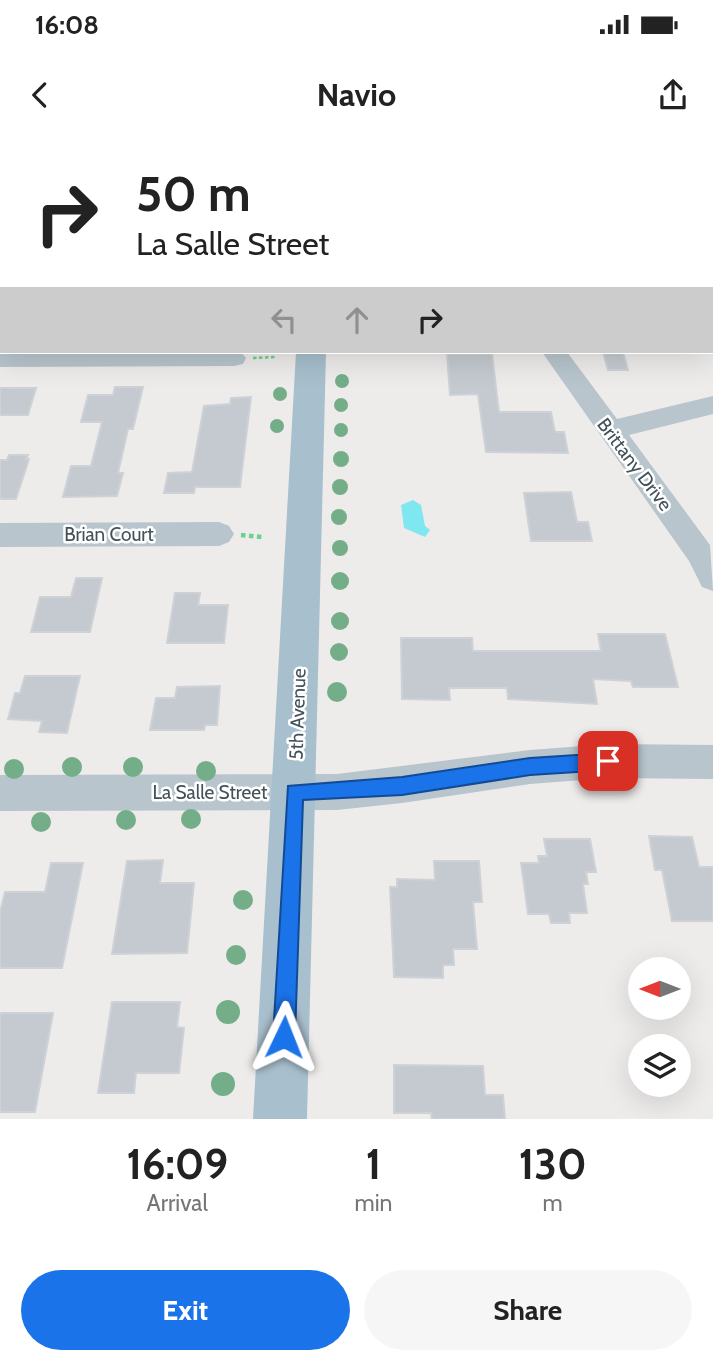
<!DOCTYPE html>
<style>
body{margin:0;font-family:Cabin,sans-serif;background:#f6f6f6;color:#222;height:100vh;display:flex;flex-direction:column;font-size:26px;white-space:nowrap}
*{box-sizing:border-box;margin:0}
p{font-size:23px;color:#767676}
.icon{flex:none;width:38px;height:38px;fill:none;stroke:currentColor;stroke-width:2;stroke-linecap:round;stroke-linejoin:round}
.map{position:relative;height:979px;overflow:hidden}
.side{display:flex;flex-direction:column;background:#fff;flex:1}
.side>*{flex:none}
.hud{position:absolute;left:0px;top:0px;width:714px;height:214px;box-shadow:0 7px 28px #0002;background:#fff;color:#222;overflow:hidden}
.needle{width:46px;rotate:270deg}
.fabs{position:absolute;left:628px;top:817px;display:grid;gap:14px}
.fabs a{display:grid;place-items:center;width:63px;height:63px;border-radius:50%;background:#fff;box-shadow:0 7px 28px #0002;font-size:35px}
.pin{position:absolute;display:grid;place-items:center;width:60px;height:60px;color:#fff;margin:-30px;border-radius:14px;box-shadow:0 4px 10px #0006}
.me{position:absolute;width:77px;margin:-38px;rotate:2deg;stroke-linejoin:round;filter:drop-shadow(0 0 5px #0008)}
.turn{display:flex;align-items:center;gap:24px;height:147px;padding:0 21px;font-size:32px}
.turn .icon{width:91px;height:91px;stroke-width:2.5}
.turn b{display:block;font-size:49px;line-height:60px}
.lanes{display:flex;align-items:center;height:66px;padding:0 21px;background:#0003;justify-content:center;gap:35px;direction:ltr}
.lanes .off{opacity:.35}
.eta{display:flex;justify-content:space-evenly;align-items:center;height:119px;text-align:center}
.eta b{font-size:42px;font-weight:700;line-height:49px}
.cta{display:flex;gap:14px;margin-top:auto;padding:14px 21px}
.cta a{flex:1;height:80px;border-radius:42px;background:#1a73e8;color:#fff;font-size:28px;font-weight:700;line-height:80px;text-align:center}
.cta a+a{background:#f6f6f6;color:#222}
.status{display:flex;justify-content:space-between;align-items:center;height:49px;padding:0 35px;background:#fff;direction:ltr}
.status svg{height:19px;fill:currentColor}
header{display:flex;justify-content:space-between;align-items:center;height:91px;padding:0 21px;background:#fff;font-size:32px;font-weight:700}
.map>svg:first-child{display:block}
.water{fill:#7fe7f0}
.building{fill:#c4cacf;stroke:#ced2d7;stroke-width:2}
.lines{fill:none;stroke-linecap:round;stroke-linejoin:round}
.path-far1{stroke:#6bd091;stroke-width:2.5;stroke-dasharray:3.5 2.5;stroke-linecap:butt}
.path{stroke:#6bd091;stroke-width:4.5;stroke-dasharray:4.5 3.5;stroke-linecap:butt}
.minor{fill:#b8c5cc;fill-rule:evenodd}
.major{fill:#a8bfcd;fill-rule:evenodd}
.tree{fill:#74ae89}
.route{fill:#1a73e8;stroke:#114b97;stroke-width:2}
.labels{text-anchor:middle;stroke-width:5;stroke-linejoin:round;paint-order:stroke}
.street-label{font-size:19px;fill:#435159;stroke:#fff}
</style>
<div class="status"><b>16:08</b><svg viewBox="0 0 49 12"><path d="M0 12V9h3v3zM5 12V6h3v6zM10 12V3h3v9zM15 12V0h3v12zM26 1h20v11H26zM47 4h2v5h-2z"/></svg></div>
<header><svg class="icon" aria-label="back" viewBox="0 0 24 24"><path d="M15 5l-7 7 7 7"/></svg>Navio<svg class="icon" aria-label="share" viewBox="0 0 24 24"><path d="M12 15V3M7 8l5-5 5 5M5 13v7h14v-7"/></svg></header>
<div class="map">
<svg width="713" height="979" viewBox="0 0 713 979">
<rect width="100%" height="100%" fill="#eeebeb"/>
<path class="water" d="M413,360L421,365L425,386L430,390L425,397L404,388L401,365Z"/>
<path class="building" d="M603,212H623L628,230H608Z
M447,214H492L499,272H551L555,292H564L568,313L486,312L478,254L450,255Z
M115,247H143L133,289H128L118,333H123L117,356L63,357L71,326H91L102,282H81L88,255H113Z
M0,248H36L28,275H0Z
M251,257L240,347H195L194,353H164L168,333L192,332L204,266L230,264L231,258Z
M9,315H28L26,319H29L16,359H0V320H7Z
M571,352L577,382H588L592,401H531L524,353Z
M76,438H102L90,492H31L40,457H71Z
M175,453H200L198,465H228L224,503H167Z
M598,494H665L678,547H633L631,541L593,539L597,564L508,559L507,548H449L450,560L402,559L401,498H472L473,511H601Z
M25,536H80L67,593L39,592L42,581L8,579L15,553H20Z
M220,546L217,585H205L204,590H150L156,558H175L177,547Z
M649,696L692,697L699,727H713V781H672L662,730H655Z
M544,699H590L596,732H586L588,744H583L587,773H569L570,783H551L549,774H528L521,723H539L538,716H547Z
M163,720L160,743H194L187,813L112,814L127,721Z
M434,721H479L482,762H473L477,809H453L454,825H443V838L394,837L390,747H397V739L435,740Z
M51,723H83L62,828H0V772L5,752H45Z
M112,862H180L177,887L184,888L179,933H136L134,953H98Z
M0,873H53L35,972H0Z
M394,925L483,926L485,955H503L505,979H432L431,973H394Z"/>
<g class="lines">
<path class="path-far1" d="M253,218L277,217"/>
<path class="path" d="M241,395L262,397"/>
<path class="minor" d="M491,0H509V2H491Z
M712,46H713V58H712Z
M0,211L241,212L246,218L243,224L234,226L0,227Z
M542,212H567L617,279L713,256V274L629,295L710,405L713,451L702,447L689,421Z
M219,382L229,386L234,394L229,402L219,406L0,407V383Z
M609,604L713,605V639L609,638L530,644L402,663L337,670L0,671V635L337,634L530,610Z"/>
<path class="major" d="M308,0H330V2H308Z
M296,212H326L307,979H253Z"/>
</g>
<g class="tree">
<circle cx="342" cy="241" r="7"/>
<circle cx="280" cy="254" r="7"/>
<circle cx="341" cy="265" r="7"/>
<circle cx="277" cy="286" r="7"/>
<circle cx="341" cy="290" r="7"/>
<circle cx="341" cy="319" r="8"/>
<circle cx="340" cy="347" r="8"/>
<circle cx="339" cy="377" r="8"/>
<circle cx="340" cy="408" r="8"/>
<circle cx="340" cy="441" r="9"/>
<circle cx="340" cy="481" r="9"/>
<circle cx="339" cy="512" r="9"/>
<circle cx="337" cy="552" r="10"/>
<circle cx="72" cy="627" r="10"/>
<circle cx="133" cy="627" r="10"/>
<circle cx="14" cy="629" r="10"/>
<circle cx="206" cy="631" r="10"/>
<circle cx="191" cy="679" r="10"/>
<circle cx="126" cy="680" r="10"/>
<circle cx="41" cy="682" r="10"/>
<circle cx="243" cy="760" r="10"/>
<circle cx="236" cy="815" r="10"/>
<circle cx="228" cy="872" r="12"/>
<circle cx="223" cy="944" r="12"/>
</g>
<path class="route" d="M608,613L615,615L617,621L615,627L608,630L530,635L402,655L303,660L295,897L291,905L284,908L276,905L273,897L288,646L402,637L530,618Z"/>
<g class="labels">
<g class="street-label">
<text transform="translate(635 324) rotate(53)" y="7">Brittany Drive</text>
<text x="109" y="401">Brian Court</text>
<text transform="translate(297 574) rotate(-88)" y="7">5th Avenue</text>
<text x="210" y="659">La Salle Street</text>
</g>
</g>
</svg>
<div class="fabs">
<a><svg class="needle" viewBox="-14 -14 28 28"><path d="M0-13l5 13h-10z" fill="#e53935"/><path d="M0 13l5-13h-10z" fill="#767676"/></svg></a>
<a><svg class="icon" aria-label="layers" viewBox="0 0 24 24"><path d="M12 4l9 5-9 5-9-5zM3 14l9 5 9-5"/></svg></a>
</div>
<div class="pin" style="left:608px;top:621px;background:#d93025"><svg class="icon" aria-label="arrive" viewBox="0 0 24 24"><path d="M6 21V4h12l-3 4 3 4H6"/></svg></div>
<svg class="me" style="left:284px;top:897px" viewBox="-20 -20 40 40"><path d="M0-17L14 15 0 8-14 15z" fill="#1a73e8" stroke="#fff" stroke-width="4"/></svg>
<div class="hud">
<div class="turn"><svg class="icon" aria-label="right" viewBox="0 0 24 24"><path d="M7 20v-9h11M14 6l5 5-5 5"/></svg><div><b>50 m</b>La Salle Street</div></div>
<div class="lanes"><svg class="icon off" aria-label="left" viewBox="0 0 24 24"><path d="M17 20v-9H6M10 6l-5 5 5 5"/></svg><svg class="icon off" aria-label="ahead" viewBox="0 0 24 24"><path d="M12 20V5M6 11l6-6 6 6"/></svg><svg class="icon" aria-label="right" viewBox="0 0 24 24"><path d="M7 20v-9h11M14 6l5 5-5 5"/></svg></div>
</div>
</div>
<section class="side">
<div class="eta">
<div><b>16:09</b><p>Arrival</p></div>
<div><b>1</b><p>min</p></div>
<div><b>130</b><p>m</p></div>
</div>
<div class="cta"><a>Exit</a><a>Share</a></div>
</section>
